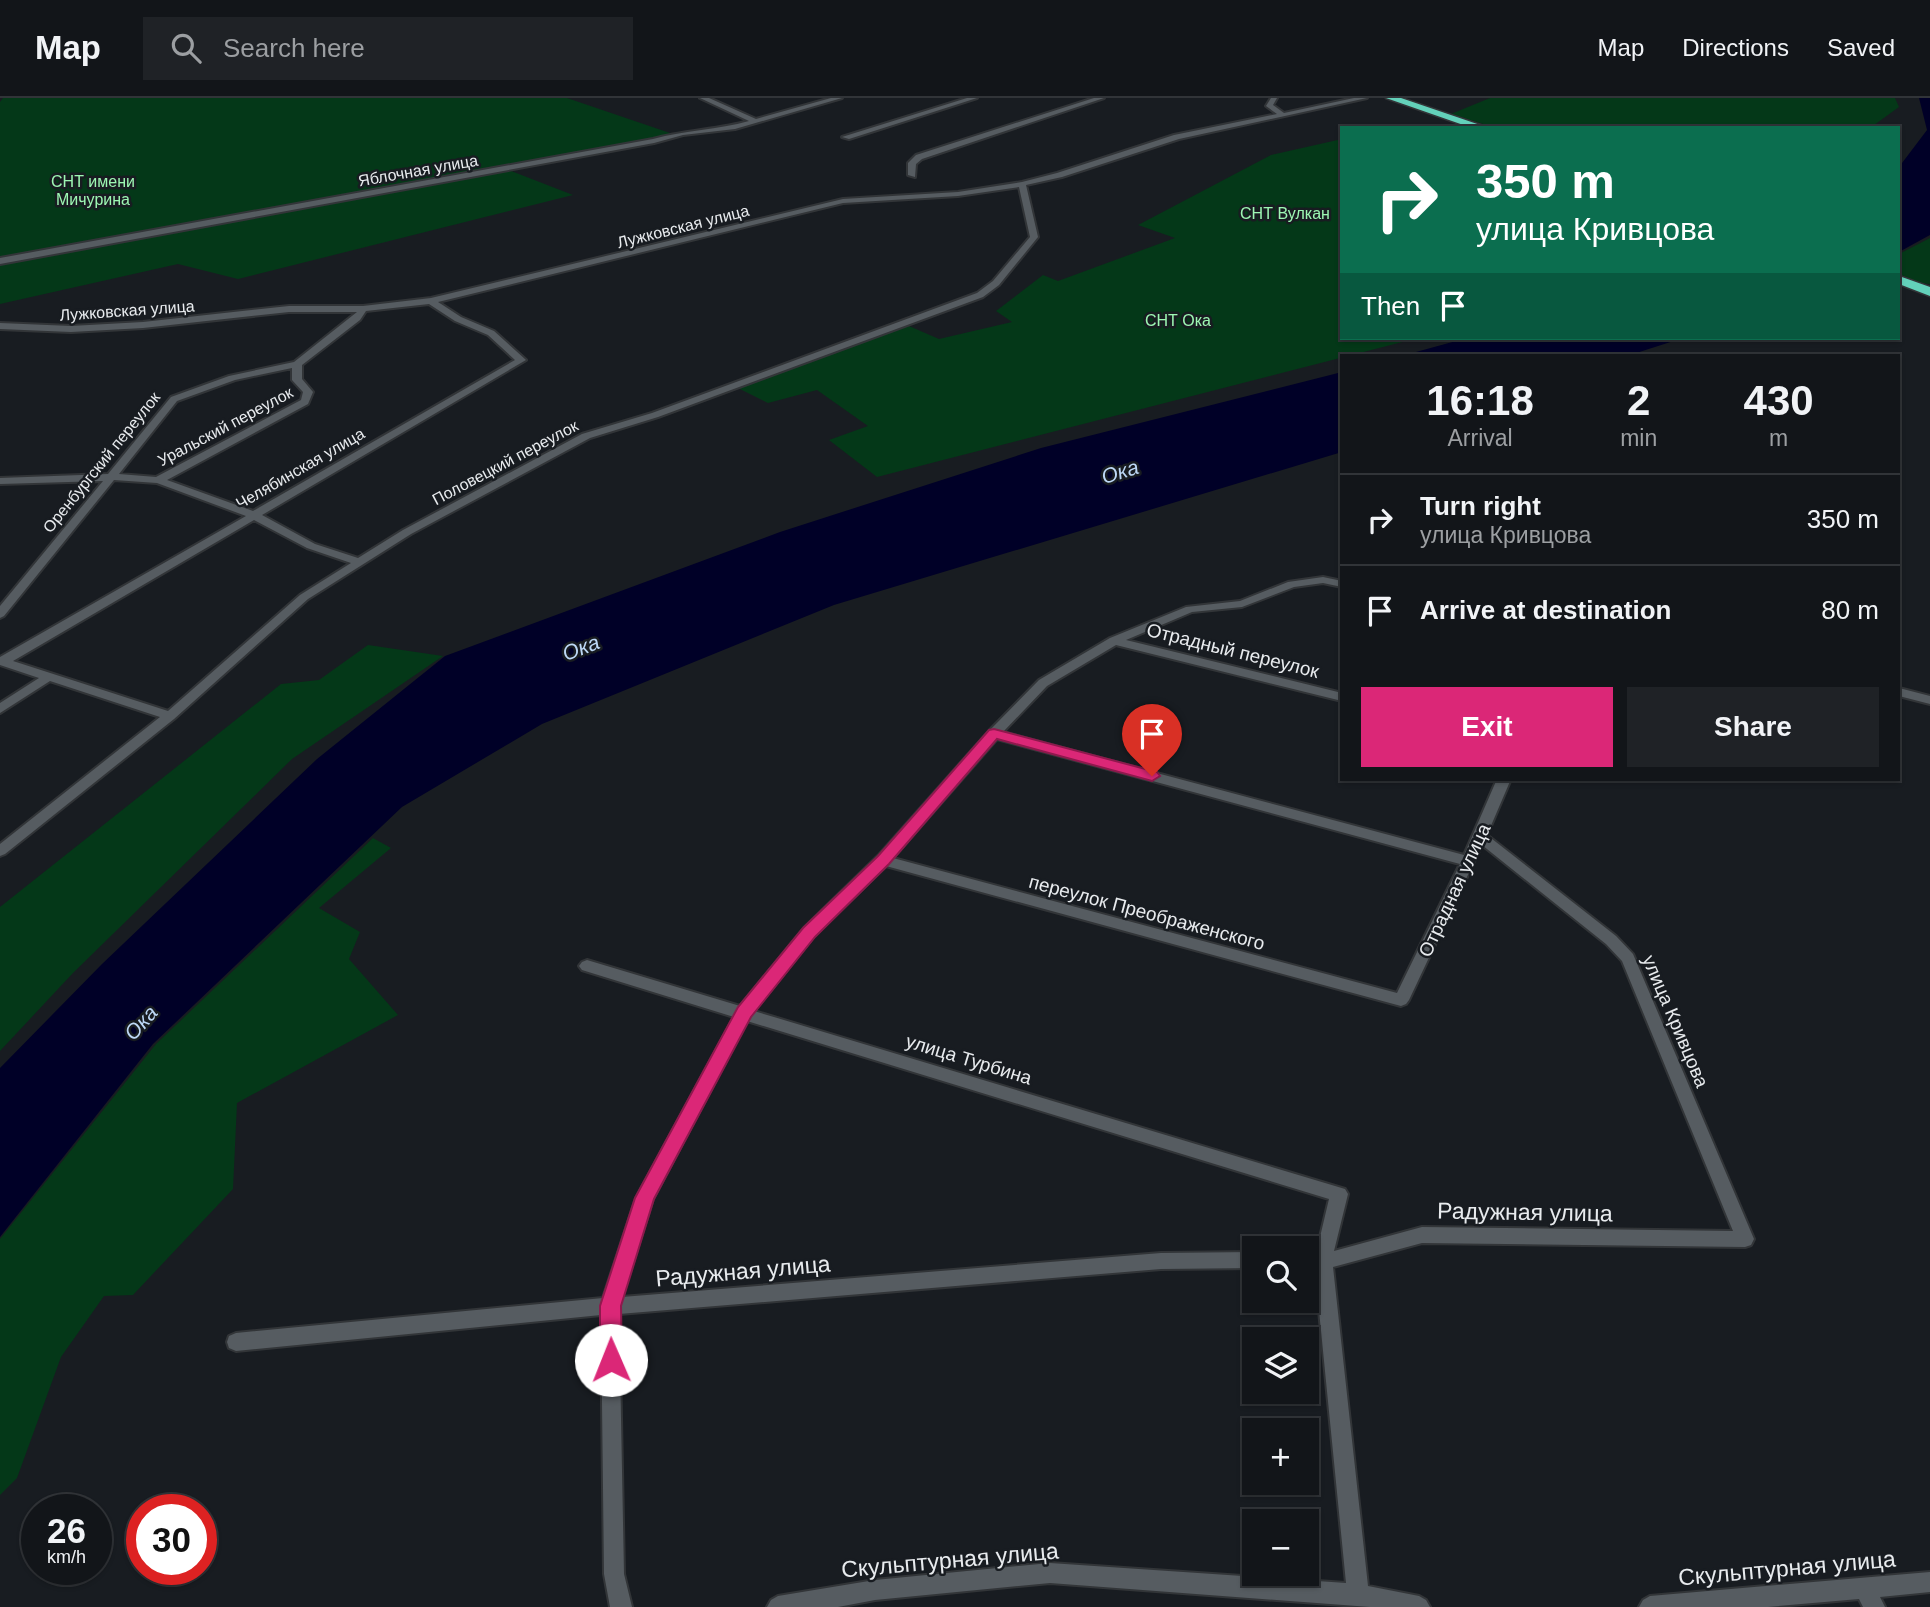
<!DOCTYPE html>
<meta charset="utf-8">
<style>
body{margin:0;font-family:Helvetica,sans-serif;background:#1f2226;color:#f1f3f6;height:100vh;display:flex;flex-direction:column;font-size:26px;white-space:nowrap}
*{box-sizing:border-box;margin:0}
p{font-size:23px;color:#9c9fa2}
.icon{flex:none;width:38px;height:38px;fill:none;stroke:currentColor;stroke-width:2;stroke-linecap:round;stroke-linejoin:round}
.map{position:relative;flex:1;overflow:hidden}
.sheet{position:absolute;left:1340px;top:256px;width:560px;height:427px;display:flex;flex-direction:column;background:#121519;border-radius:0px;box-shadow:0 2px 5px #0004,0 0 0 2px #313438}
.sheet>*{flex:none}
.banner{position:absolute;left:1340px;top:28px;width:560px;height:214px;border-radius:0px;box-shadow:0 2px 5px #0004,0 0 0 2px #313438;background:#0b6e4f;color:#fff;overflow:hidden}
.buttons{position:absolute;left:1242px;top:1138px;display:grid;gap:14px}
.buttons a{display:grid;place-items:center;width:77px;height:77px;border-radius:0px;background:#121519;box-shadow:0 2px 5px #0004,0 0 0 2px #313438;font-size:35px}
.speed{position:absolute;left:21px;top:1396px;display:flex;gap:14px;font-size:35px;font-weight:700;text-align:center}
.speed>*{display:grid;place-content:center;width:91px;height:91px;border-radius:50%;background:#121519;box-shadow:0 2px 5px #0004,0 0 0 2px #313438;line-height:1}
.speed small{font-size:18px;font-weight:400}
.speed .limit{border:10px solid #d22;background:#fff;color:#111}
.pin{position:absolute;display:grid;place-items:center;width:60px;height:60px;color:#fff;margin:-72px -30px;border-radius:50% 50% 50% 0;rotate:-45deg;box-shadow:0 0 7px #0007}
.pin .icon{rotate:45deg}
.me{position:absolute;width:77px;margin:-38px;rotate:359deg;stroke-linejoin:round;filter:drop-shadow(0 0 5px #0008)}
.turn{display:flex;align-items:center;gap:24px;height:147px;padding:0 21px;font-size:32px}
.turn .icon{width:91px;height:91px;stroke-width:2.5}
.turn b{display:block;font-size:49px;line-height:60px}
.then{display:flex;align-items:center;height:66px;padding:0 21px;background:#0003;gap:14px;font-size:26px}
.eta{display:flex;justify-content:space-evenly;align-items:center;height:119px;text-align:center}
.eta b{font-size:42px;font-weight:700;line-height:49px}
.cta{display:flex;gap:14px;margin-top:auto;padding:14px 21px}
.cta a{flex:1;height:80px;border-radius:0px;background:#db2777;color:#fff;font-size:28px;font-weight:700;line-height:80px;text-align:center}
.cta a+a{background:#1f2226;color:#f1f3f6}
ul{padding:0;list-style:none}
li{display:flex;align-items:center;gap:21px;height:91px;padding:0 21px;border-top:2px solid #313438}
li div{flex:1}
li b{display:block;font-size:26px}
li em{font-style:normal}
header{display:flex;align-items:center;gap:42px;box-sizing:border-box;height:98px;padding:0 35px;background:#121519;border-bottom:2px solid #313438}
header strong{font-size:33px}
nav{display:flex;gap:38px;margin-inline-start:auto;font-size:24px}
.search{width:490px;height:63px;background:#1f2226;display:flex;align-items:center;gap:18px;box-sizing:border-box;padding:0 24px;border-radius:0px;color:#9c9fa2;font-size:26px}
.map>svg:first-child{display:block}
.green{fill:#043818}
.water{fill:#000027}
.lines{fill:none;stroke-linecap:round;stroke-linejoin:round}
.street-casing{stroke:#323538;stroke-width:4}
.highway-casing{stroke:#323538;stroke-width:3}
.street{fill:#565c61;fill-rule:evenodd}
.highway{fill:#63d1ba;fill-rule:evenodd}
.route{fill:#db2777;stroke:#8e194d;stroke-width:2}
.labels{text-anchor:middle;stroke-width:5;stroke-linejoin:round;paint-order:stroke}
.far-street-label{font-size:16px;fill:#e8ebee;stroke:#181c21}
.far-park-label{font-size:16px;fill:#9df7b3;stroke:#181c21}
.street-label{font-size:19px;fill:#e8ebee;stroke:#181c21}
.water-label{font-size:21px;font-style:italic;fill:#bdd8f6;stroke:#181c21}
.near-street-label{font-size:23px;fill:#e8ebee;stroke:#181c21}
</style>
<header>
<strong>Map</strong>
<div class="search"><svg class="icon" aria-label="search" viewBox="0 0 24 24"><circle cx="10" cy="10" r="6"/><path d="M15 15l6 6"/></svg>Search here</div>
<nav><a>Map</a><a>Directions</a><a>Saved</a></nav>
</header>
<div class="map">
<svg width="1930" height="1509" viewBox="0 0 1930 1509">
<rect width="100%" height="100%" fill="#181c21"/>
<path class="green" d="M3,0H567L673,36L501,69L573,97L238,181L178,166L0,206V4Z
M1490,0H1895L1899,9L1870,30H1496L1451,16Z
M1342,41V240H1418L877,379L829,342L868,328L817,292L768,305L736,289L909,228L939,241L1012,224L996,213L1043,177L1058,183L1175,140L1138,127L1271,57Z
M1930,140V186L1920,185L1899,176V156Z
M368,547L443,558L292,661L73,875L0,953V809L281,586L319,582Z
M373,740L391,750L319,810L360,834L349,861L398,917L237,1005L233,1091L133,1197L104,1198L61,1259L17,1380L0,1397V1141L156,946Z"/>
<path class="water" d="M1919,0H1930V137L1899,154V69L1927,32Z
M1467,240H1683L1630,257H1405Z
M1342,274V354L834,507L542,626L402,709L153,946L0,1139V970L102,866L317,661L445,558L780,434L1041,350Z"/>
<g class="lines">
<defs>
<path id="street" d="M700,0H709L756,21L831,0H842L735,31L683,37L654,45L0,166V160L653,41C685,32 718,32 749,23Z
M967,0H977L849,41L842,39Z
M1094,0H1104L922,61L916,66L915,79L908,77V65L916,57Z
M1271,0H1277L1273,7L1284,15L1354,0H1367L1179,41L1062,79L1026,87L1038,139L999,187L983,199L658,319L590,340L411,436L308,501L174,621L5,756L0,758V746L160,619L50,583L0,615V605L39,580L0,567V559L246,418L157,385L114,382L4,518L0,520V508L103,383L0,386V380L108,376L171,299L229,278L294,264L357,214H289L143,230L71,234L0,231V225L71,228L143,224L289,208H363L431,200L843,101L958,94L1022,84L1057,75L1174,37L1277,16L1266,8ZM1019,89L1030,139L993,183L977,195L652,315L582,336L403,432L358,460L315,446L262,417L526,262L494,233L461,219L438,204L843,105L958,98ZM429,206L455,223L488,237L515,262L253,413L167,382L308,306L313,294L302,281V267L360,222L366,213ZM292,270V282L303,294L301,302L156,379L119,376L177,303L235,282ZM254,422L307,450L351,465L300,497L168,613L13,563Z
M1323,479L1342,483V489L1323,485L1294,489L1242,509L1192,514L1126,542L1342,595V603L1116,547L1047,588L1003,634L1464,757L1497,681H1511L1487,737L1616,838L1633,856L1754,1141L1751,1147L1745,1149L1422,1145L1333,1169L1368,1488L1419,1498L1426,1502L1430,1509H1370L1050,1485L875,1502L838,1509H767L771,1502L778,1498L875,1482L1050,1465L1346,1485L1315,1172H1307V1156H1316L1329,1101L747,923L653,1101L622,1199L1161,1155L1255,1154V1170L1161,1171L619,1216L624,1476L632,1509H610L604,1476L601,1217L236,1253L229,1250L227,1244L229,1238L236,1235L603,1200L636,1100L734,919L582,872L579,868L582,864L587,862L740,908L804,830L878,758L989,633L1039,582L1110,540L1186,509L1240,503L1288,484ZM997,641L1460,766L1397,895L893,760ZM1482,747L1606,846L1622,863L1733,1133L1422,1129L1334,1153L1348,1096L1345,1091L754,913L814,838L886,768L1401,908L1406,906L1409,902Z
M1899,590L1930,598V606L1899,598Z
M1930,1474V1494L1880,1499L1885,1509H1863L1859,1501L1768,1509H1639L1643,1502L1650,1498Z"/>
<path id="highway" d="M1386,0H1401L1489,30H1472Z
M1899,178L1930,189V198L1899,186Z"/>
</defs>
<use href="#street" class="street-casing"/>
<use href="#highway" class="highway-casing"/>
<use href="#street" class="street"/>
<use href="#highway" class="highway"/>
</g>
<path class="route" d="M994,631L1157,674L1160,678L1152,683L997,641L889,766L815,839L751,919L654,1101L621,1208L622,1262L619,1269L611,1272L604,1269L600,1262V1208L635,1100L738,909L803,830L878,758L989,632Z"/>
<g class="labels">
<g class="far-street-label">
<text transform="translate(418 72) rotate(-10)" y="6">Яблочная улица</text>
<text transform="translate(683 128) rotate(-14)" y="6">Лужковская улица</text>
<text transform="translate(127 212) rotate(-4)" y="6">Лужковская улица</text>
<text transform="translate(225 328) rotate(-28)" y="6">Уральский переулок</text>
<text transform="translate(101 364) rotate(-51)" y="6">Оренбургский переулок</text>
<text transform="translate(505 364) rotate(-28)" y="6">Половецкий переулок</text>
<text transform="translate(300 370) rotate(-30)" y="6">Челябинская улица</text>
</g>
<g class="far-park-label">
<text x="93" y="89">СНТ имени<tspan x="93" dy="18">Мичурина</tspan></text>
<text x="1285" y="121">СНТ Вулкан</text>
<text x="1178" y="228">СНТ Ока</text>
</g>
<g class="street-label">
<text transform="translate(1233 552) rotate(14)" y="7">Отрадный переулок</text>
<text transform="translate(1454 792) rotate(-65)" y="7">Отрадная улица</text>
<text transform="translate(1147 814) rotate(15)" y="7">переулок Преображенского</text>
<text transform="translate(1676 923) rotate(67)" y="7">улица Кривцова</text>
<text transform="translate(969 961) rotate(17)" y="7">улица Турбина</text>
</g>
<g class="water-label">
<text transform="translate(1120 374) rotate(-17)" y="7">Ока</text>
<text transform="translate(581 550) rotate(-21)" y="7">Ока</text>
<text transform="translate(141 925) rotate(-48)" y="7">Ока</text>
</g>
<g class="near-street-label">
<text transform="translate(1525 1114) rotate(1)" y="8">Радужная улица</text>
<text transform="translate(743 1173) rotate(-5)" y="8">Радужная улица</text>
<text transform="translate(950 1462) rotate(-5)" y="8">Скульптурная улица</text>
<text transform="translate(1787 1470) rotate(-5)" y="8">Скульптурная улица</text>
</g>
</g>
</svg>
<div class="buttons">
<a><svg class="icon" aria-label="search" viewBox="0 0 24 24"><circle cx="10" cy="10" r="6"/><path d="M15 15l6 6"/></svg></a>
<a><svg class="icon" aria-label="layers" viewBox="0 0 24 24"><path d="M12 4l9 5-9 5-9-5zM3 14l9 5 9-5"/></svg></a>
<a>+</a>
<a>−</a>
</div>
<div class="speed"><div>26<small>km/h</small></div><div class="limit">30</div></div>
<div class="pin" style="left:1152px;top:678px;background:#d93025"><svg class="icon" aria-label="arrive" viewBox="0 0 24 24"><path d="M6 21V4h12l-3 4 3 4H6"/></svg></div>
<svg class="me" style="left:611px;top:1262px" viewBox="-20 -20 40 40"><circle r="19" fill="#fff"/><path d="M0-13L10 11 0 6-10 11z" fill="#db2777"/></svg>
<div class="banner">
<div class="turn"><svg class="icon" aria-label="right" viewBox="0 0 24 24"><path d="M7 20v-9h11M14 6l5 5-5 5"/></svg><div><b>350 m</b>улица Кривцова</div></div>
<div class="then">Then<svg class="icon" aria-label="arrive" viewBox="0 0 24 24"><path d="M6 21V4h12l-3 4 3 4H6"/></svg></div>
</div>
<section class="sheet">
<div class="eta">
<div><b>16:18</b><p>Arrival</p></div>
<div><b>2</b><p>min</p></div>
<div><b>430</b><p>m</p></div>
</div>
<ul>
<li><svg class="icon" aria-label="right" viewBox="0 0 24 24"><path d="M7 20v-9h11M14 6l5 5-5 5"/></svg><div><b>Turn right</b><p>улица Кривцова</p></div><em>350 m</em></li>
<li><svg class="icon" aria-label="arrive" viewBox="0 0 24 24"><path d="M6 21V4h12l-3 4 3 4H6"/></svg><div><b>Arrive at destination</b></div><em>80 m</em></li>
</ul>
<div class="cta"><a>Exit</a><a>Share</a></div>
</section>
</div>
